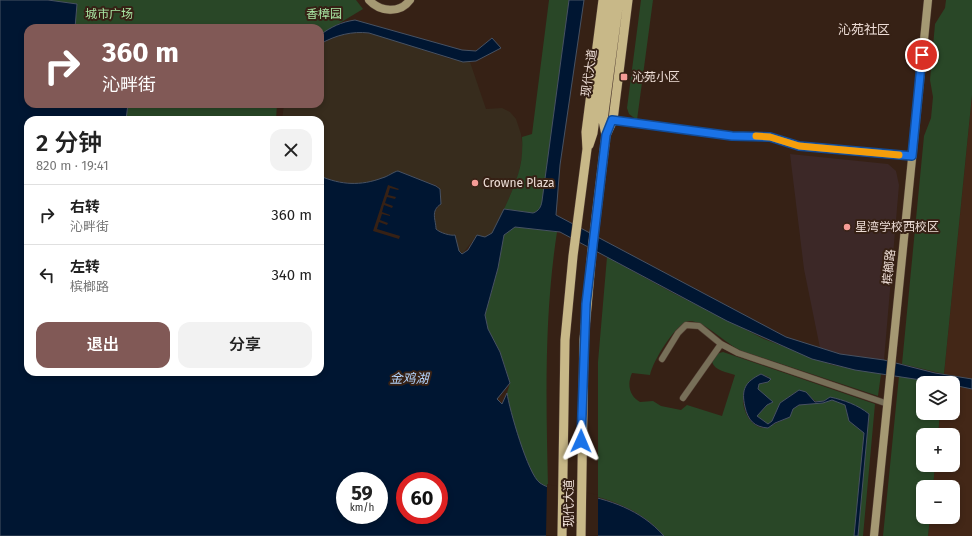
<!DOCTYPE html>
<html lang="zh">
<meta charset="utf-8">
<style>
body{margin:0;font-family:"Fira Sans","Noto Sans SC",sans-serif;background:#f2f2f2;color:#222;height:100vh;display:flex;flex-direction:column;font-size:15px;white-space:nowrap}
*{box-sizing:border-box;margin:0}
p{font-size:13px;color:#767676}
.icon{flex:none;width:22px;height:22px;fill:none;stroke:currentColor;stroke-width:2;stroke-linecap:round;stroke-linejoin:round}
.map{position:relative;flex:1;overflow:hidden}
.side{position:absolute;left:24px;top:116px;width:300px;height:260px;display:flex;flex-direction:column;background:#fff;border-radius:12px;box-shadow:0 2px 6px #0003}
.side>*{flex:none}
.hud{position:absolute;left:24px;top:24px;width:300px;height:84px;border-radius:12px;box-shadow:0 2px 6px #0003;background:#815956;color:#fff;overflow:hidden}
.controls{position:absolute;left:916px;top:376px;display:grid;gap:8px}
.controls a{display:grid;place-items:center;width:44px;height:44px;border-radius:8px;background:#fff;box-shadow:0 2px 6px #0003;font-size:20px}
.speed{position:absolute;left:336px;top:472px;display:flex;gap:8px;font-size:20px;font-weight:700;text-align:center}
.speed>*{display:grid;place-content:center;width:52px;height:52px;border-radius:50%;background:#fff;box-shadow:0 2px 6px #0003;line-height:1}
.speed small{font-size:10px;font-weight:400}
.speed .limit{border:6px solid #d22;background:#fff;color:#111}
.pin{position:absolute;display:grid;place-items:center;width:34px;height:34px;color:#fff;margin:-17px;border:2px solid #fff;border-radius:50%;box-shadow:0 1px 4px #0007}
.me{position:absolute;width:44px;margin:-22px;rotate:1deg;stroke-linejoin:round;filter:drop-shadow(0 0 3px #0008)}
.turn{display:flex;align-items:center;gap:14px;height:84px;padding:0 12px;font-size:18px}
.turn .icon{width:52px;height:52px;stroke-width:2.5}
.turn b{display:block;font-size:28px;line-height:34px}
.round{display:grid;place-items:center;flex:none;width:42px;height:42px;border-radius:12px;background:#f2f2f2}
.headline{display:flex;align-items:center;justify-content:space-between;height:68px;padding:0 12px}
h1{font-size:24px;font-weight:600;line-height:30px}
.button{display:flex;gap:8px;margin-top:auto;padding:8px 12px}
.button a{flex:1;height:46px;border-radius:12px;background:#815956;color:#fff;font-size:16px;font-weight:600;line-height:46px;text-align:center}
.button a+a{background:#f2f2f2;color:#222}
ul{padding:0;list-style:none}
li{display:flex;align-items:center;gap:12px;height:60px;padding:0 12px;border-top:1px solid #e0e0e0}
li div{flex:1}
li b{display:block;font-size:15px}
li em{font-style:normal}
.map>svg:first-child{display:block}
.commercial{fill:#372c1d}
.built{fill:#432717}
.education{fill:#3c2827}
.green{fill:#294727}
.water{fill:#001632;stroke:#475263;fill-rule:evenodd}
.pier{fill:#362115}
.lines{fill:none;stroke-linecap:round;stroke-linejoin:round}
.street-casing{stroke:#533f34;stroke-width:7}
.secondary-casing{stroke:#533f34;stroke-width:9}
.primary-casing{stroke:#533f34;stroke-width:10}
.street{stroke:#776f58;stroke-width:6}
.secondary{stroke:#a59973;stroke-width:8}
.primary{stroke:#c8b888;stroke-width:9}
.route-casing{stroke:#114b97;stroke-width:10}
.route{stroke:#1a73e8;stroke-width:7}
.slow{stroke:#f59e0b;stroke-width:7}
.poi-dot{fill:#f59c96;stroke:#362115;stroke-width:1.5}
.labels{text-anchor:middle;stroke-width:4;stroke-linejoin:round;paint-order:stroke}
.park-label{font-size:12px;fill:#a8e6a3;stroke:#362115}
.street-label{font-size:12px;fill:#edddd6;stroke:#362115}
.poi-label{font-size:12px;fill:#edddd6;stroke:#362115;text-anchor:start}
.neighbourhood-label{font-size:13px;fill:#edddd6;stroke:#362115}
.water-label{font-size:13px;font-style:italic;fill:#b1d1f9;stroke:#362115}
</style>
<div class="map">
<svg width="972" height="536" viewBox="0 0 972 536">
<rect width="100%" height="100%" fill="#362115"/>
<path class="commercial" d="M359,32L382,36L450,59L470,62L486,109L502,108L510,112L516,119L521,134L523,150L518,178L498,223L492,233L485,237L477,235L463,253L459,251L455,235L444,234L436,229L434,219L435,211L441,204L440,189L438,186L398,171L385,178L358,184L328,180L320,176V120H282L284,104H320V44L341,35Z"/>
<path class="built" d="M972,95V379L944,374Z
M953,385L972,389V536H928L930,517H953V487H933L935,465H953V435H938L940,413H953Z"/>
<path class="education" d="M790,154L888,164L896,171L899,185L884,360L840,354L820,348L804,269Z"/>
<path class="green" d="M48,0H356L363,9L320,35V28H75L77,4Z
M549,0H569L542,204L539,210L533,213L504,209C516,183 524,166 522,137L532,134Z
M641,0H653L637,120L629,114L627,108Z
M946,0H972V95L944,374L902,364L924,136L931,118L933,97L930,80L935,24L945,8Z
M128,104H277L276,120H126Z
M518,226L557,232C544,316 546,401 548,487L538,482L534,477L518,439L509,404L507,393L510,383L507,373L500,352L488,329L485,315L498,268L504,235L514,227Z
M607,257L671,292L764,339L832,365L881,374L878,396L742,351C725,344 706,321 689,321C675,324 653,361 650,375L632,373C627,384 629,396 640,402L653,401L661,406L681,410L687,405L722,416L735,375C727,372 715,371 712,362L716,354L723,352L875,404L863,536H858L869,414L845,401L830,397C818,406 814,401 806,392L797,391L780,403L772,421L768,424L757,416L771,401L758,391L759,384L766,383L769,377L761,374C754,378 748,381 745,388C739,403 747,426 764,428C767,428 785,419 790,417L793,409L799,405L823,403L832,400L845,405L849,421L864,433L854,536H664C646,515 625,505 598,497V362Z
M899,376L940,383H923V413H940L938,435H923V465H935L933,487H923V517H930L928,536H883Z"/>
<path class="water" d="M0,0H48L77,4L75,28H28V104H128L126,120H28V372H320V176C341,185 361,186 382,178C387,177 395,171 398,171L436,186L440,189L441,204C430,211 436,220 436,229C440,233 451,236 455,235L459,251L462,254L468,250L477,235L485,237L492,233L504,209L533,213C539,211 541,207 542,201L569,0H584L560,165L556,215L786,337L840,354L884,360L935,373L972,379V389L953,385V383H941L855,370L812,359L727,321L560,232L515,227L504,235L498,268L485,315L488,329L500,352L510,383L497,399L502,404L507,393C509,408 528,475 540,483C550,490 564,490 576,493C610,500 640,509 664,536H0ZM345,481H379V515H345ZM405,481H439V515H405Z
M355,20L462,50L476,51L492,38L501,48L476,61L463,62L369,33C352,31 336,35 320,44V35C331,27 341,22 355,20Z
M761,374L771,379L768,382L759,384L758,389L773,402L767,405L757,416L768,424L772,421L780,403L799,390L806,392L815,402L824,401L830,397C844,400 858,405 869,414L858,536H854L864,433L849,421L845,405L832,400L823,403L799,405L793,409L790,417L775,423L768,428C754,427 748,420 745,407C741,389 745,382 761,374Z"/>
<path class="pier" d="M388,185L399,189L398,190L390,188L388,195L396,197L395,199L387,197L385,203L393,206L392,208L384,205L382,212L390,215V216L382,214L380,220L388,223L387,225L379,222L377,229L400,236L399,239L373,231Z
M547,484L598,495V536H546Z"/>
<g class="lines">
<defs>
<path id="street" d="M613,120L732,136L770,137L799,146L912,156
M662,359L678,333L686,325L699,326L721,344
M683,398L721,344L738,353L888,404"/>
<path id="secondary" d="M369,0C380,12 400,14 410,0
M874,536L928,0"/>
<path id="primary" d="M606,135L603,120L619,0
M589,145L593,133L611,0
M562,536L565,340L573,256L587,149L586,132L603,0
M581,536L584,340L592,251L606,135L613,120L628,0"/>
</defs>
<use href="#street" class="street-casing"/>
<use href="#secondary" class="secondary-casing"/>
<use href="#primary" class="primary-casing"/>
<use href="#street" class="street"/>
<use href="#secondary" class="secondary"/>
<use href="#primary" class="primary"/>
</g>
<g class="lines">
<defs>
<path id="route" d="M581,441L586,304L606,135L612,120L732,136L770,137L799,146L912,156L922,55"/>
</defs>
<use href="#route" class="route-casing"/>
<use href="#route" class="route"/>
<path class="slow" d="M756,136L770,137L799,146L899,155"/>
</g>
<g class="poi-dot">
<rect x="620" y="73" width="8" height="8" rx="2"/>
<circle cx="475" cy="183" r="4"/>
<circle cx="847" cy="227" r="4"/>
</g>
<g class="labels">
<g class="park-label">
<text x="109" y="18">城市广场</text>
<text x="324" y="18">香樟园</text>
</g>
<g class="street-label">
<text transform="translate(589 73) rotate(-82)" y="4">现代大道</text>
<text transform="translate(889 267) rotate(-84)" y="4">槟榔路</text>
<text transform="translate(569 503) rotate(-90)" y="4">现代大道</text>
</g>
<g class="poi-label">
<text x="632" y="81">沁苑小区</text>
<text x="483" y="187">Crowne Plaza</text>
<text x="855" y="231">星湾学校西校区</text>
</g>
<g class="neighbourhood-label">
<text x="864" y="34">沁苑社区</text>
</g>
<g class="water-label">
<text x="409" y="383">金鸡湖</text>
</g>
</g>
</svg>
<div class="controls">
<a><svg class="icon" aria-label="layers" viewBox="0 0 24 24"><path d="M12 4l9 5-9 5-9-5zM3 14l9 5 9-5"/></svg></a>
<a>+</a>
<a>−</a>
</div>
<div class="speed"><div>59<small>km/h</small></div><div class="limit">60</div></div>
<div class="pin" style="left:922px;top:55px;background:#d93025"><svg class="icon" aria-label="arrive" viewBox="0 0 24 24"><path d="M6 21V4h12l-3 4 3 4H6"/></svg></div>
<svg class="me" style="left:581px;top:441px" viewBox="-20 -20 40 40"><path d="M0-17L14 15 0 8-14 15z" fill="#1a73e8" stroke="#fff" stroke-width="4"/></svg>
<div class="hud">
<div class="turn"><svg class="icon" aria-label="right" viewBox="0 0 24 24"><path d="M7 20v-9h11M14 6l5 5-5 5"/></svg><div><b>360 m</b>沁畔街</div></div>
</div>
<section class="side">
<div class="headline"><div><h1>2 分钟</h1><p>820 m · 19:41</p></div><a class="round"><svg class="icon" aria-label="close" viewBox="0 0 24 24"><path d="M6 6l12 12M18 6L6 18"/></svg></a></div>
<ul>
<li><svg class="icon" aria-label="right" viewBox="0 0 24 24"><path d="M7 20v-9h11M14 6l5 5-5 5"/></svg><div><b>右转</b><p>沁畔街</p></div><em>360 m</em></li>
<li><svg class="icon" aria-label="left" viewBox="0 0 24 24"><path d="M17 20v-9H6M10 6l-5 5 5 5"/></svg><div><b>左转</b><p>槟榔路</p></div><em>340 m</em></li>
</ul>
<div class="button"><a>退出</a><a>分享</a></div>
</section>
</div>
